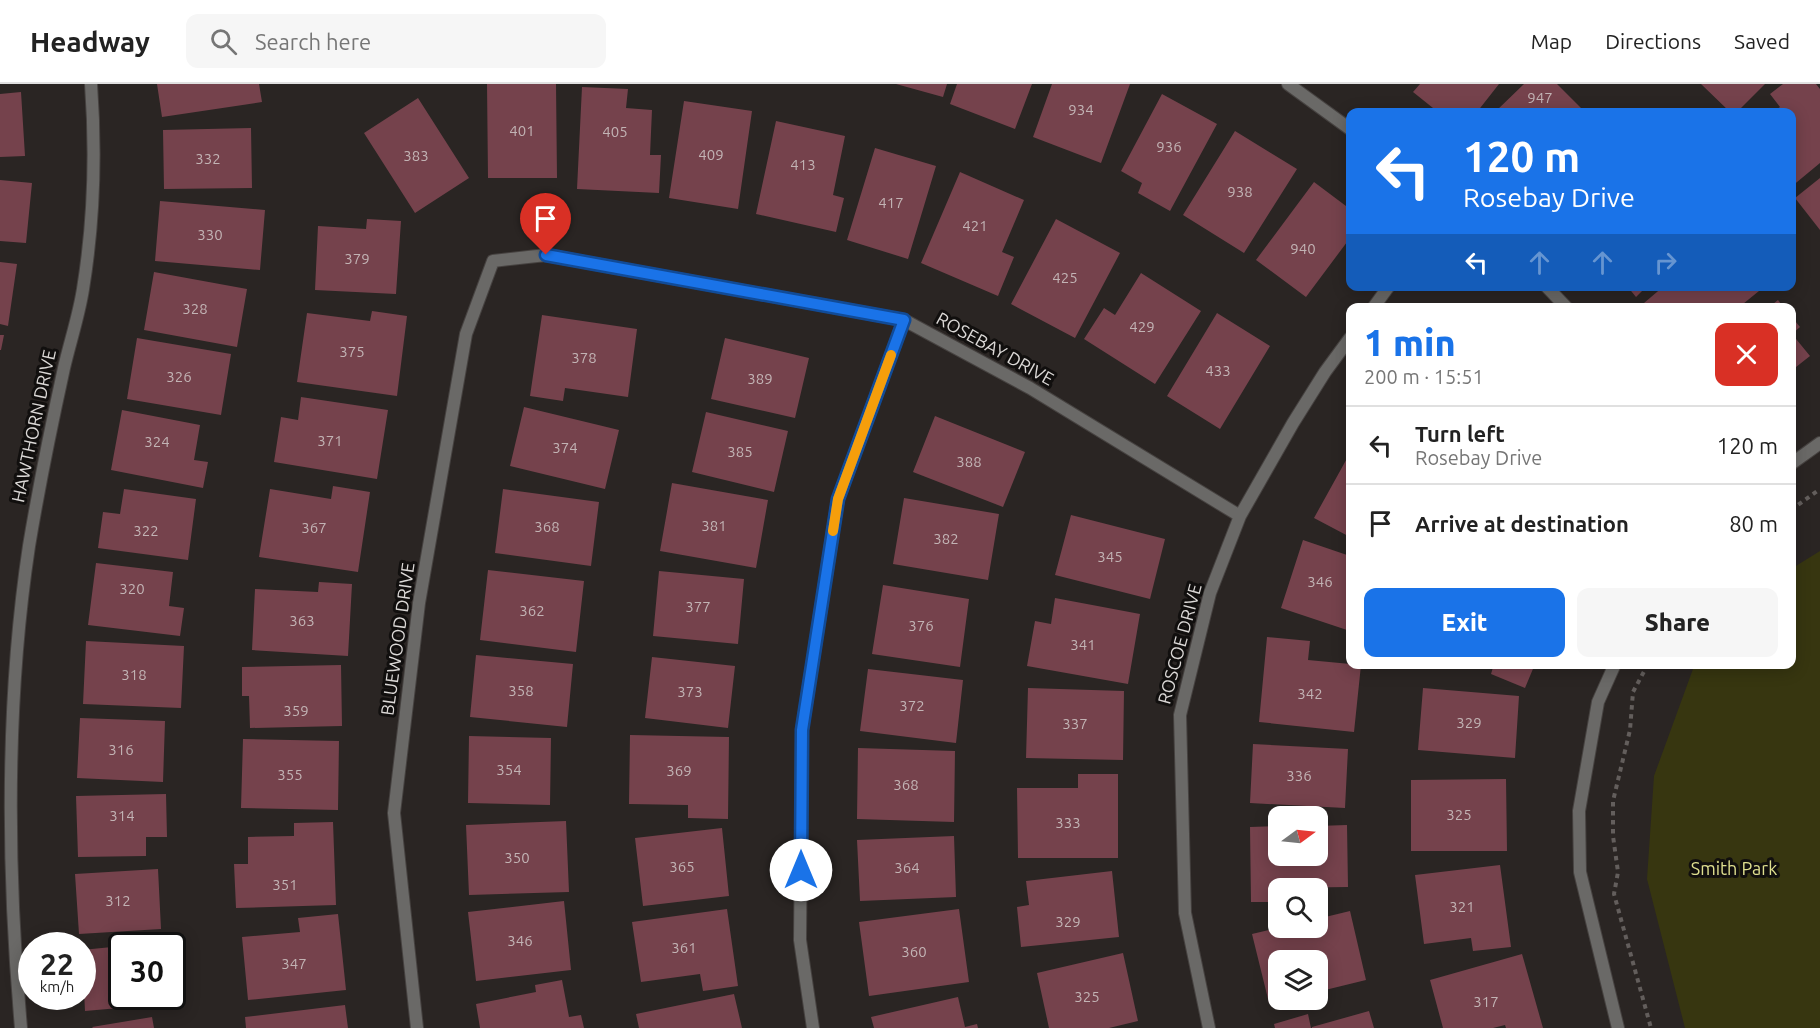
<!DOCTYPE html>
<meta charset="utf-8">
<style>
body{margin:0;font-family:Ubuntu,sans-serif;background:#f6f6f6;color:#222;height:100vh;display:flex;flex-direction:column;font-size:22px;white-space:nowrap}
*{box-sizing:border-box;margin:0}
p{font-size:20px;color:#767676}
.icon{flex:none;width:33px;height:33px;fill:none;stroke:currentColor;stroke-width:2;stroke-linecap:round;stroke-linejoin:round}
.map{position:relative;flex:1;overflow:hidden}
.sheet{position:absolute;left:1346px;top:219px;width:450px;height:366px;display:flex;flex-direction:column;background:#fff;border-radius:12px;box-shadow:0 3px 15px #0003}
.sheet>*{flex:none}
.hud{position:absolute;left:1346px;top:24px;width:450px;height:183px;border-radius:12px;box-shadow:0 3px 15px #0003;background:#1a73e8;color:#fff;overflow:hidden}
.needle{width:39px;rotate:75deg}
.fabs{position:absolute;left:1268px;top:722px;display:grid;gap:12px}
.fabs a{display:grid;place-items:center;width:60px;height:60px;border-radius:12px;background:#fff;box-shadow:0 3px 15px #0003;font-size:30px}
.speed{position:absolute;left:18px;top:848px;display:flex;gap:12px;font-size:30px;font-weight:700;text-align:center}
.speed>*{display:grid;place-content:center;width:78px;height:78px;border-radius:50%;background:#fff;box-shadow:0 3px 15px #0003;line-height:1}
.speed small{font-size:15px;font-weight:400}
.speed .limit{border:3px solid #111;border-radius:9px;background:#fff;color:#111}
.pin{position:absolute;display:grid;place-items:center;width:51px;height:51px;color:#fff;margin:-62px -26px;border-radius:50% 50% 50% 0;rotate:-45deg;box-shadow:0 0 6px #0007}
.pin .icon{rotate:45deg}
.me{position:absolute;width:66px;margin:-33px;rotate:0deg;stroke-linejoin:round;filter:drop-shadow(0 0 4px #0008)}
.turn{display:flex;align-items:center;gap:21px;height:126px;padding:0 18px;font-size:27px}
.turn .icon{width:78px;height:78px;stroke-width:2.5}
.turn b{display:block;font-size:42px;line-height:51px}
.lanes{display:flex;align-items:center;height:57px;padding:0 18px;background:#0003;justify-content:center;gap:30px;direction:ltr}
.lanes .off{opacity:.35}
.round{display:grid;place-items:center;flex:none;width:63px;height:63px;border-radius:12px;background:#f6f6f6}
.summary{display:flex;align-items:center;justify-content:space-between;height:102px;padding:0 18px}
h1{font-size:36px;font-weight:800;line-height:45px;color:#1a73e8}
.cta{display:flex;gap:12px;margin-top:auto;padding:12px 18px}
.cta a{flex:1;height:69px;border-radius:12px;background:#1a73e8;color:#fff;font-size:24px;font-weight:800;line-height:69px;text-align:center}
.cta a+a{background:#f6f6f6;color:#222}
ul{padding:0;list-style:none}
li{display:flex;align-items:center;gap:18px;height:78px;padding:0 18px;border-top:2px solid #e0e0e0}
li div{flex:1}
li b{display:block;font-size:22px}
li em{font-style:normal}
header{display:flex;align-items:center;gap:36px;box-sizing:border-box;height:84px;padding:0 30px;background:#fff;border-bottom:2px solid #e0e0e0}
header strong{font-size:28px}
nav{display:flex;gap:33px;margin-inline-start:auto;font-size:21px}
.search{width:420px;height:54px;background:#f6f6f6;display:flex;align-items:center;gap:15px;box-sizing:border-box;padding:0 21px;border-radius:12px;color:#767676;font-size:22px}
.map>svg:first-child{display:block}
.green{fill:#373610}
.building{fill:#75424c}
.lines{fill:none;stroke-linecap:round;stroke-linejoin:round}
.street-casing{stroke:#464240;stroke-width:14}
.path{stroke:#635e5c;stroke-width:4;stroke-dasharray:4.5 4.5;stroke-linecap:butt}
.street{stroke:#6a6967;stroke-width:12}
.route-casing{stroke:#114b97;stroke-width:15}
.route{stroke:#1a73e8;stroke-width:10}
.slow{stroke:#f59e0b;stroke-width:10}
.labels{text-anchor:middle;stroke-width:6;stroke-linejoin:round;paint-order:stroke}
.number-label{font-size:15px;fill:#c2b3b4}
.street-label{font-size:18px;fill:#dcd9d7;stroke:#110f0e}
.park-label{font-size:18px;fill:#dfdf8f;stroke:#110f0e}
</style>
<header>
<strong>Headway</strong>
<div class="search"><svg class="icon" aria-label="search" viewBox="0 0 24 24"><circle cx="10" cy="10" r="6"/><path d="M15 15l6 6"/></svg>Search here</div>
<nav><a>Map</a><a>Directions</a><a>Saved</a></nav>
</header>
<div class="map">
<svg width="1820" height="944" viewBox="0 0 1820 944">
<rect width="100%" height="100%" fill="#2a2523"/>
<path class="green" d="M1820,467V944H1685L1647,795L1654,692L1693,585L1697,581L1791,580V485Z"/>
<path class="building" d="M157,0H259L262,18L162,33Z
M487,0H556L557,94H488Z
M896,0H947L943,13Z
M957,0H1032L1015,45L950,20Z
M1052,0H1130L1101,79L1033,53Z
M1420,0H1499L1477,28H1438L1413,8Z
M1524,0H1557L1585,28H1495Z
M1701,0H1765L1737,28H1730Z
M1783,0H1816L1820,5V79L1791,103V28H1773L1780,23L1770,10Z
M582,3L628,5L626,24L652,26L650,71H661L659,109L577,105Z
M21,8L25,72L0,73V10Z
M1162,10L1217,40L1170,127L1138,109L1142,99L1121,87Z
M418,14L469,94L415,129L364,49Z
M684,17L752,27L738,125L669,114Z
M776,37L845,52L833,111L844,114L836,148L756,130Z
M251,44L252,104L164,105L163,46Z
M1235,47L1297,85L1244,169L1183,131Z
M875,64L936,82L908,175L847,156Z
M960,88L1024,116L1002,168L1014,173L998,212L921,179Z
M1820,94V146L1795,114Z
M0,96L32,99L26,159L0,157Z
M1314,98L1350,125V154L1306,213L1256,176Z
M160,117L265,126L260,186L155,177Z
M367,135L401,137L396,210L315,206L318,142L366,145Z
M1056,135L1120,169L1075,254L1011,220Z
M0,178L17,180L8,242L0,240Z
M154,188L247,205L237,263L144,246Z
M1141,189L1201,227L1155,300L1084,255L1104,224L1115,231Z
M1627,202H1647L1636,213Z
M1664,202H1755L1759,207L1738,224H1648L1644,219Z
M1778,216L1784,224H1768Z
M372,227L407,232L397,312L297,298L307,229L370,237Z
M1217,229L1270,262L1220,345L1167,312Z
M542,231L637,245L628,313L565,304L563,317L530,312Z
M1791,232L1800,243L1792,250L1810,272L1791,287Z
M0,251H4L1,266H0Z
M137,254L231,270L221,331L127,315Z
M725,254L809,274L795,334L711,315Z
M301,313L388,326L377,395L274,378L281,333L298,336Z
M524,323L619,346L605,405L510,382Z
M122,326L200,341L194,376L208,378L203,404L111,386Z
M706,328L788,347L774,408L692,388Z
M935,332L1025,368L1003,423L913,388Z
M1350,369V453L1314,434Z
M672,399L768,416L756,484L660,467Z
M333,402L370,408L358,488L259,473L270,405L331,415Z
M124,405L196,415L188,476L98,464L103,428L120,430Z
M503,405L599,418L591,482L495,469Z
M904,414L999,430L988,496L893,480Z
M1071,431L1165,455L1150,515L1055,491Z
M1303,456L1350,472V547L1281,524Z
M96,479L173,488L169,522L184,524L180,552L88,541Z
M488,486L584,497L576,568L480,556Z
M659,487L744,495L738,560L653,552Z
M319,498L352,500L348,572L252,566L255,505L318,508Z
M883,501L969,515L960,583L872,570Z
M1055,514L1140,530L1128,600L1027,582L1035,537L1051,540Z
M1267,553L1310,557L1308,576L1361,581L1354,648L1259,638Z
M86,557L184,562L181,624L83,620Z
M476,571L573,580L567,643L470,633Z
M652,573L735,582L728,644L645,634Z
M1494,580H1535L1525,604L1491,590Z
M341,581L342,642L250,644L249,612H242V583Z
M868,585L963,596L956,659L860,647Z
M1028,604L1124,607L1123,676L1026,674Z
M1423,604L1519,612L1515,674L1418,666Z
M80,634L165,637L163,698L77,694Z
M630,651L729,653L728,735L688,734V721L629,720Z
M469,652L551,654L550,721L468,719Z
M243,655L339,657L338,726L241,724Z
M1253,660L1348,665L1345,724L1250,719Z
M858,664L955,667L954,738L857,735Z
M1078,690H1118V774H1018L1017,704H1078Z
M1506,695L1507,767H1411V696Z
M166,710L167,753H146V772L78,773L76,712Z
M566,737L569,808L469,811L466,741Z
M333,738L336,821L236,824L234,780H248V753L294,752V739Z
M1347,741L1348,803L1278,804V818H1251L1250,743L1278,742V771H1317V742Z
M722,744L729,812L643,822L635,754Z
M954,752L956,813L860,817L857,756Z
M1500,781L1511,863L1473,867L1471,854L1424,860L1415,791Z
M158,785L161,845L79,850L75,790Z
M1112,787L1119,853L1021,863L1017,823L1029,821L1026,797Z
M564,817L571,886L476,897L468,828Z
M727,825L738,902L703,907L700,890L641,898L632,838Z
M959,825L969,898L869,912L859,838Z
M1350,827L1366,896L1317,908V876H1278V915L1284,916L1269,919L1252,850L1282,843H1317V835Z
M338,830L346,906L248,916L242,853L300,848L298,834Z
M122,862V912H172V904H174L176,919L85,927L82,866Z
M1123,869L1138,937L1109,944H1049L1037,889Z
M1522,870L1543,944H1506L1505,941L1493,944H1443L1430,896Z
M562,896L569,933L581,931L584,944H480L476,920L536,908L535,901Z
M734,910L742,944H639L636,930Z
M958,913L965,943L977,940L978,944H874L871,933Z
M345,921L348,944H246L245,933Z
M1369,927L1374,944H1312V943Z
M1308,930L1311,944H1275L1274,940Z
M152,933L154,944H93L92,943Z"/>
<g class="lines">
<defs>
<path id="street" d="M1288,0L1350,45
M1546,202L1567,224
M1373,224L1389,202
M1791,380L1820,359
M1615,580L1598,618L1579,727L1580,788L1618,944
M21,944C7,785 5,621 29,462C39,402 51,343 64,284C70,258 79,231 83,205C94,137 96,68 91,0
M417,944L394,729L419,519L466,250L493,177L546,171L904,236L1030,304L1240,432
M813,944L800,856L802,646L838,415L904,236
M1209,944L1185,829L1180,631L1210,509L1240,432L1293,339L1325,288L1350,254"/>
</defs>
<use href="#street" class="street-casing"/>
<path class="path" d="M1791,426L1820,405
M1648,580L1633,608L1630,646L1613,717V752L1618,788L1614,810L1651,944"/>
<use href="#street" class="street"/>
</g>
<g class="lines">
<defs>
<path id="route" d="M546,171L904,236L838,415L802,646L801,786"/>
</defs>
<use href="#route" class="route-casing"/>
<use href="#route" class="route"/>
<path class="slow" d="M833,447L838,415L891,271"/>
</g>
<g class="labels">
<g class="number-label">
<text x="1540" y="19">947</text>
<text x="1081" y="31">934</text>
<text x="522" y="52">401</text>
<text x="615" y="53">405</text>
<text x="1169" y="68">936</text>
<text x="711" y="76">409</text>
<text x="416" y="77">383</text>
<text x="208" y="80">332</text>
<text x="803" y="86">413</text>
<text x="1240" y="113">938</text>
<text x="891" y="124">417</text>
<text x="975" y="147">421</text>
<text x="210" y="156">330</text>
<text x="1303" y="170">940</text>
<text x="357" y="180">379</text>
<text x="1065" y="199">425</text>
<text x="195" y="230">328</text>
<text x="1142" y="248">429</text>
<text x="352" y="273">375</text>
<text x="584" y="279">378</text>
<text x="1218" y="292">433</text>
<text x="179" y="298">326</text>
<text x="760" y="300">389</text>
<text x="330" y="362">371</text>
<text x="157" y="363">324</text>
<text x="565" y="369">374</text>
<text x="740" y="373">385</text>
<text x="969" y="383">388</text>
<text x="714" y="447">381</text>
<text x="547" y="448">368</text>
<text x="314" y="449">367</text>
<text x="146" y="452">322</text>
<text x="946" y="460">382</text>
<text x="1110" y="478">345</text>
<text x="1320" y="503">346</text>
<text x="132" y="510">320</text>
<text x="698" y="528">377</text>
<text x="532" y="532">362</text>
<text x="302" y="542">363</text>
<text x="921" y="547">376</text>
<text x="1083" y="566">341</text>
<text x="134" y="596">318</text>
<text x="521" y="612">358</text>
<text x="690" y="613">373</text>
<text x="1310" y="615">342</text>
<text x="912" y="627">372</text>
<text x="296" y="632">359</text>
<text x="1469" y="644">329</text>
<text x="1075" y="645">337</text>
<text x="121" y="671">316</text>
<text x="509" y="691">354</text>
<text x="679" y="692">369</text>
<text x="290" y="696">355</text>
<text x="1299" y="697">336</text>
<text x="906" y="706">368</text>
<text x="1459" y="736">325</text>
<text x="122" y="737">314</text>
<text x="1068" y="744">333</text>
<text x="517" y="779">350</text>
<text x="682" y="788">365</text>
<text x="907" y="789">364</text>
<text x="285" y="806">351</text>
<text x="118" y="822">312</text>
<text x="1462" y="828">321</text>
<text x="1068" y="843">329</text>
<text x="520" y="862">346</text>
<text x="684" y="869">361</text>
<text x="914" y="873">360</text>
<text x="294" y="885">347</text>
<text x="1087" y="918">325</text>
<text x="1486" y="923">317</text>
</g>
<g class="street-label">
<text transform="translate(995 265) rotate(29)" y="6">ROSEBAY DRIVE</text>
<text transform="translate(34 342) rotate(-78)" y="6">HAWTHORN DRIVE</text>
<text transform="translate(398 555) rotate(-82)" y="6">BLUEWOOD DRIVE</text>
<text transform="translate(1180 560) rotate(-75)" y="6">ROSCOE DRIVE</text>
</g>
<g class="park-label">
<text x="1734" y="791">Smith Park</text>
</g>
</g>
</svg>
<div class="fabs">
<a><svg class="needle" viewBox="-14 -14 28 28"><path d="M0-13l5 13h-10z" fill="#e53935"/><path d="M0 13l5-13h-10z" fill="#767676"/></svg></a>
<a><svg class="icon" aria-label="search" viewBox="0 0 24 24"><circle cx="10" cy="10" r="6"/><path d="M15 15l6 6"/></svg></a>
<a><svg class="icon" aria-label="layers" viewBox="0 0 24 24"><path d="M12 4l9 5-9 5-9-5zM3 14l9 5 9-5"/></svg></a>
</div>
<div class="speed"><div>22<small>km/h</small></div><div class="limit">30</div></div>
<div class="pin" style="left:546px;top:171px;background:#d93025"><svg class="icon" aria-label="arrive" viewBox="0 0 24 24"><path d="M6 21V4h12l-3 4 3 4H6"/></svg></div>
<svg class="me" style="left:801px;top:786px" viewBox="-20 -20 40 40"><circle r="19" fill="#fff"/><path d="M0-13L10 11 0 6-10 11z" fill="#1a73e8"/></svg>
<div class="hud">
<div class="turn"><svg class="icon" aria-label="left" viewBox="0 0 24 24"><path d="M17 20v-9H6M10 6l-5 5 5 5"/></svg><div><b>120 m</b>Rosebay Drive</div></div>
<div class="lanes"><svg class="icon" aria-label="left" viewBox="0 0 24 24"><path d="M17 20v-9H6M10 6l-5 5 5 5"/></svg><svg class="icon off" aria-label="ahead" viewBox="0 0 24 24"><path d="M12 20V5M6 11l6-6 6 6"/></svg><svg class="icon off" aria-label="ahead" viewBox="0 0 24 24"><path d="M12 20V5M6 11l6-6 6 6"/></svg><svg class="icon off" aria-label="right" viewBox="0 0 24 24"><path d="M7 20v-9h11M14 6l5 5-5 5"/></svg></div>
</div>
<section class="sheet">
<div class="summary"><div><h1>1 min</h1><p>200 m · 15:51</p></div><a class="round" style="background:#d93025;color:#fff"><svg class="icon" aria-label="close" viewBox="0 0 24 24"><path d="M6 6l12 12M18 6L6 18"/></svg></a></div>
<ul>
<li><svg class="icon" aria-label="left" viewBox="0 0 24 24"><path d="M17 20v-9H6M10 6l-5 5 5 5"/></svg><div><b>Turn left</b><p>Rosebay Drive</p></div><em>120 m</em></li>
<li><svg class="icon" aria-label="arrive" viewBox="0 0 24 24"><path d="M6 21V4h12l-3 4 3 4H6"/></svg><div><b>Arrive at destination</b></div><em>80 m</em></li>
</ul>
<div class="cta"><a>Exit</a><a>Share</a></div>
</section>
</div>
